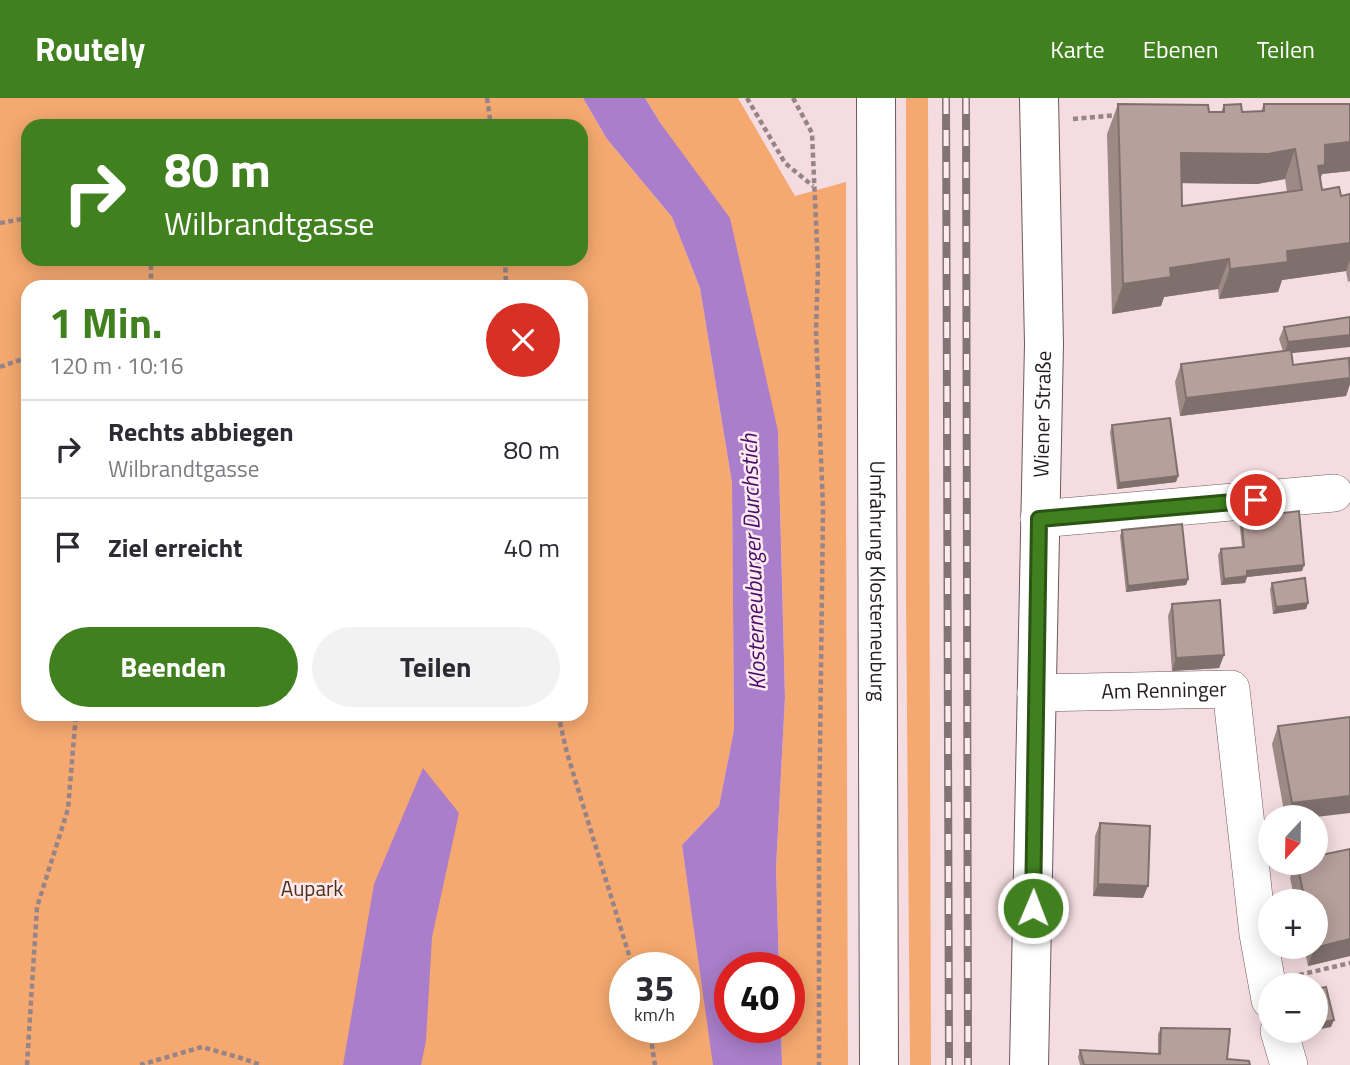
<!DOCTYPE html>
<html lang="de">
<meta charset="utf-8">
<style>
body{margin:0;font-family:"Titillium Web",sans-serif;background:#f2f2f3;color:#2b2b33;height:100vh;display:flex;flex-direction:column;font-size:26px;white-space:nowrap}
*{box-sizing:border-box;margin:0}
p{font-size:23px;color:#7c7c81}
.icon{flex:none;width:38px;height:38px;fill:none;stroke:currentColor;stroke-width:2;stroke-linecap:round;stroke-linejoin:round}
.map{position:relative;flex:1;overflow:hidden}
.sheet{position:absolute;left:21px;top:182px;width:567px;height:441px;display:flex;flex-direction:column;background:#fff;border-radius:21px;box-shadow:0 4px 18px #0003}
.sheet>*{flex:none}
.hud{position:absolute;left:21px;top:21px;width:567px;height:147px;border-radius:21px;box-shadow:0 4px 18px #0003;background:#40801f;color:#fff;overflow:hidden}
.needle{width:46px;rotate:202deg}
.tools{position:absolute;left:1258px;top:707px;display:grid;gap:14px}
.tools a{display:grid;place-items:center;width:70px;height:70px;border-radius:50%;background:#fff;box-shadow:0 4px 18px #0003;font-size:35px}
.speed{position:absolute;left:609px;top:854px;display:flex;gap:14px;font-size:35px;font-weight:700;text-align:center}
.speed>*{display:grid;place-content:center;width:91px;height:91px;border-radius:50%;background:#fff;box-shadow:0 4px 18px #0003;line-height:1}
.speed small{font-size:18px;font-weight:400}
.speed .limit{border:10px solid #d22;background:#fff;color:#111}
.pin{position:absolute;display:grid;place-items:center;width:60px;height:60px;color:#fff;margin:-30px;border:4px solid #fff;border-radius:50%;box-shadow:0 2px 7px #0007}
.me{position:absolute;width:77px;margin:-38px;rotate:1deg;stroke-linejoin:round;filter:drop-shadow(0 0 5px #0008)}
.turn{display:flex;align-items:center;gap:24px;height:147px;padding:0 28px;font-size:32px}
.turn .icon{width:91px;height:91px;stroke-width:2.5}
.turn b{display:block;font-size:49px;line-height:60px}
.round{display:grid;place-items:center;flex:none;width:74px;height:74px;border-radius:37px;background:#f2f2f3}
.headline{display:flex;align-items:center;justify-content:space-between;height:119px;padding:0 28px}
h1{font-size:42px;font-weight:700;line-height:52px;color:#40801f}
.action{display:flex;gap:14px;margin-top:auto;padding:14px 28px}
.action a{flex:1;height:80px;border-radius:42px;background:#40801f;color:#fff;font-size:28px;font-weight:700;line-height:80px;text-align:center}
.action a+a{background:#f2f2f3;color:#2b2b33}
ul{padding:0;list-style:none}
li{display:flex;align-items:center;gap:21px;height:98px;padding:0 28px;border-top:2px solid #e1e1e2}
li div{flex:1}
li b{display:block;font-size:26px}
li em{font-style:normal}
header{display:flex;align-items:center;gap:42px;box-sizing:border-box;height:98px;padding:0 35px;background:#40801f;color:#fff}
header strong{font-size:33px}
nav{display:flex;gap:38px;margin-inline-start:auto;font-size:24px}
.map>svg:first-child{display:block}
.green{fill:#f5a970;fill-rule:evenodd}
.water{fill:#aa7eca}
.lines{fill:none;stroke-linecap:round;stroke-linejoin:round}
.street-casing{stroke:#6d595e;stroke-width:38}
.secondary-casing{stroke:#6d595e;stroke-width:40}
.primary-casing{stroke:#6d595e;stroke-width:40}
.path{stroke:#958488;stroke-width:4.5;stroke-dasharray:5 3.5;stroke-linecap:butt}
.street{stroke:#fff;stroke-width:37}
.secondary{stroke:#fff;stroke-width:38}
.primary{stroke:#fff;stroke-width:38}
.rail-casing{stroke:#827377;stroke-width:8}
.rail{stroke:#feebef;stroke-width:5;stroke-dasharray:16;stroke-linecap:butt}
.wall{fill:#9d8a86;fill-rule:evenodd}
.shaded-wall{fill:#7f706d}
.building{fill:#b6a09c;stroke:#7f706d;stroke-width:2;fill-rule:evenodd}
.route-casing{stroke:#2a5314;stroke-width:18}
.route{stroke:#40801f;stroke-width:12}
.labels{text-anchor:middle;stroke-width:5;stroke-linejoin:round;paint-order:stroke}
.street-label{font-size:21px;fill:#241c1e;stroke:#feebef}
.park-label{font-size:21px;fill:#503017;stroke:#feebef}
.water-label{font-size:23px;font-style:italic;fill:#4a0b6a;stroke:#feebef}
</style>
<header>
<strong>Routely</strong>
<nav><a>Karte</a><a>Ebenen</a><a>Teilen</a></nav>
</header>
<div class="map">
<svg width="1350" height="967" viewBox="0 0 1350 967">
<rect width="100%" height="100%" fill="#f4dce1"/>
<path class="green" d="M0,0H583L607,41L672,119L700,190L732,385L734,632L719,708L682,747L714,967H0ZM28,28H581V161H28ZM28,189H581V616H28ZM625,870H684V929H625Z
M645,0H738L795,98L846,84V401L848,967H782L781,929H789V870H779L776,770L785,598L778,333L661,26Z
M906,0H928L931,967H910L906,497Z"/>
<path class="water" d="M583,0H645L661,26L730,120L778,333L785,599L776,770L779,870H730V929H781L782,967H713L682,747L719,708L734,632L732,385L700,190L672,119L607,41Z
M423,670L459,715L432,839L426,943L421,967H343L374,786Z"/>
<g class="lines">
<defs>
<g id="street">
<path d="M1039,421L1334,395"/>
<path id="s1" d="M1036,595L1231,591L1258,836L1270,902"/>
<path d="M1279,933L1289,967"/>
</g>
<g id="secondary">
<path id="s2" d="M1029,967L1044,246L1039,0"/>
</g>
<g id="primary">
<path id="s3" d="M876,0L879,967"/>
</g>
</defs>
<use href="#street" class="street-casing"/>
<use href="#secondary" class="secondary-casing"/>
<use href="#primary" class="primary-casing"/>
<path class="path" d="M487,0L491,28
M747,0L785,65L813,88
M793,0L812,35L818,169L816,233L823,410L819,730V967
M1073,21L1117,17
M0,125L28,120
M505,161L506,189
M151,189V161
M0,269L28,259
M558,616L567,655L633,870
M1299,877L1350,865
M649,929L655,967
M27,967L37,809L68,711L76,616
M140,967L202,949L241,960L261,967"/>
<use href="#street" class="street"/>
<use href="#secondary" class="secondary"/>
<use href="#primary" class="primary"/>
<defs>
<path id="rail" d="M946,0L949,967
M966,0L968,967"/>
</defs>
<use href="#rail" class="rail-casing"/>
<use href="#rail" class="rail"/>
</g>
<path class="wall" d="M1118,6L1221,14L1224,7L1242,14L1261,13L1264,6H1350V73L1322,76L1320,82L1322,92L1341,98L1350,95V183L1348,184L1346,173L1282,182L1278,194L1219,201L1218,191L1164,199L1161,208L1112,216L1107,36ZM1285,81L1287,94L1182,108V85L1257,86Z
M1284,229L1291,255L1293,267L1350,264V286L1346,298L1180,318L1175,284L1181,266L1283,253L1279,241Z
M1112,327L1178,378L1176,384L1117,391L1110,334Z
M1241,414L1275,416L1304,467L1302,473L1247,479L1245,485L1221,487L1218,457L1221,451L1242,449L1239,421Z
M1122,432L1188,481L1186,487L1126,494L1120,438Z
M1272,485L1308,505L1306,511L1273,516L1270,491Z
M1172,506L1224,557L1219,570L1172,573L1168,518Z
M1278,628L1316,719H1285L1272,646Z
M1100,725L1143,800L1093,798L1095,738Z
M1296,765H1316L1350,858L1308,868L1304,849H1316V803H1295L1290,780Z
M1161,930L1227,961L1250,967H1080L1078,959L1080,952L1158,956V936Z"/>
<path class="shaded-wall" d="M1350,44V73L1322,76L1315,96L1307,98L1325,47Z
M1295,51L1285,81L1257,86L1170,85L1181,55Z
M1350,145V162L1346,173L1282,182L1278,194L1219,201L1230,171L1287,153Z
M1229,161L1218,191L1164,199L1161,208L1112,216L1123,186L1170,170Z
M1350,237V249L1284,256L1288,244Z
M1350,280V286L1346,298L1180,318L1186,300Z
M1178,378L1176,384L1117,391L1119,385Z
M1304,467L1302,473L1247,479L1245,485L1221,487L1224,481L1247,473Z
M1188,481L1186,487L1126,494L1128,488Z
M1308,505L1306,511L1273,516L1276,509Z
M1224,557L1219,570L1172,573L1176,560Z
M1350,698V715L1316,719H1287L1292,705Z
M1098,786L1148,788L1143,800L1093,798Z
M1350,841V858L1308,868L1314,850Z
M1334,922L1331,929L1316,932V926Z"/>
<path class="building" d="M1118,6L1208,7L1209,14H1224V7L1241,6L1242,14L1264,13V6H1350V44L1325,47V67L1318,68L1322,92L1339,89L1341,98L1350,96V145L1287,153L1288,164L1230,171L1229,161L1170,170L1171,179L1123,186ZM1295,51L1302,92L1182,108L1181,55L1268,56Z
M1350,219V237L1288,244L1284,229Z
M1291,252L1293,267L1349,260L1350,280L1186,300L1181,266Z
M1170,320L1178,378L1119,385L1112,327Z
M1274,411L1275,416L1299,413L1304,467L1247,473V478L1224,481L1221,451L1244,449L1241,414Z
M1182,426L1188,481L1128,488L1122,432Z
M1305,480L1308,505L1276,509L1272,485Z
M1220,502L1224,557L1176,560L1172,506Z
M1350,619V698L1292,705L1278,628Z
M1100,725L1150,728L1148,788L1098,786Z
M1350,751V841L1314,850V849H1316V803H1305L1297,765H1316V758Z
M1326,889L1334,922L1316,926V891Z
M1161,930L1230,931L1227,961L1249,963L1250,967H1084L1080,952L1160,956Z"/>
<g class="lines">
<defs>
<path id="route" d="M1033,810L1039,421L1256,402"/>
</defs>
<use href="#route" class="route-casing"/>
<use href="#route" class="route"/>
</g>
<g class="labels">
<g class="street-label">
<text dy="7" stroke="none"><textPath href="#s2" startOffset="651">Wiener Straße</textPath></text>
<text dy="7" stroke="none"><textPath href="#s3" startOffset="483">Umfahrung Klosterneuburg</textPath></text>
<text dy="7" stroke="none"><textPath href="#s1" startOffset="128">Am Renninger</textPath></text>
</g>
<g class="park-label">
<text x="312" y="798">Aupark</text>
</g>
<g class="water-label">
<text transform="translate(753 464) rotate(-92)" y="8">Klosterneuburger Durchstich</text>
</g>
</g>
</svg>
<div class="tools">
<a><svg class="needle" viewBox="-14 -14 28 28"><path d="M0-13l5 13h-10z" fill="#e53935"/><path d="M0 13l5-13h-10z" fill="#7c7c81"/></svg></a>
<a>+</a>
<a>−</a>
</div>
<div class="speed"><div>35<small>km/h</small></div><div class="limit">40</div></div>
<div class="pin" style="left:1256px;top:402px;background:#d93025"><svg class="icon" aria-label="arrive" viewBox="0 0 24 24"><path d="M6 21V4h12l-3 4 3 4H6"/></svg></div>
<svg class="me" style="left:1033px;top:810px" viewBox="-20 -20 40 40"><circle r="17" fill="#40801f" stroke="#fff" stroke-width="3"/><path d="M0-11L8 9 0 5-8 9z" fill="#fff"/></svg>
<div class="hud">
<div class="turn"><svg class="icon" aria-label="right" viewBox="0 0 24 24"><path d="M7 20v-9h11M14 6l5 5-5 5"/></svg><div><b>80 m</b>Wilbrandtgasse</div></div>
</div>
<section class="sheet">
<div class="headline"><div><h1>1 Min.</h1><p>120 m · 10:16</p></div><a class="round" style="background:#d93025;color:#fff"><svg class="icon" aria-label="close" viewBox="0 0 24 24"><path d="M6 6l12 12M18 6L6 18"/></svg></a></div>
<ul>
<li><svg class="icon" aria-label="right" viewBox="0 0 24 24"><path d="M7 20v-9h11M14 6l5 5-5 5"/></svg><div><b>Rechts abbiegen</b><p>Wilbrandtgasse</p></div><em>80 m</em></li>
<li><svg class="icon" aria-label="arrive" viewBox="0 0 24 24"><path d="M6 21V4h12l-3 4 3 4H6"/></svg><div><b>Ziel erreicht</b></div><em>40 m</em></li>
</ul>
<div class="action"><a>Beenden</a><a>Teilen</a></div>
</section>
</div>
